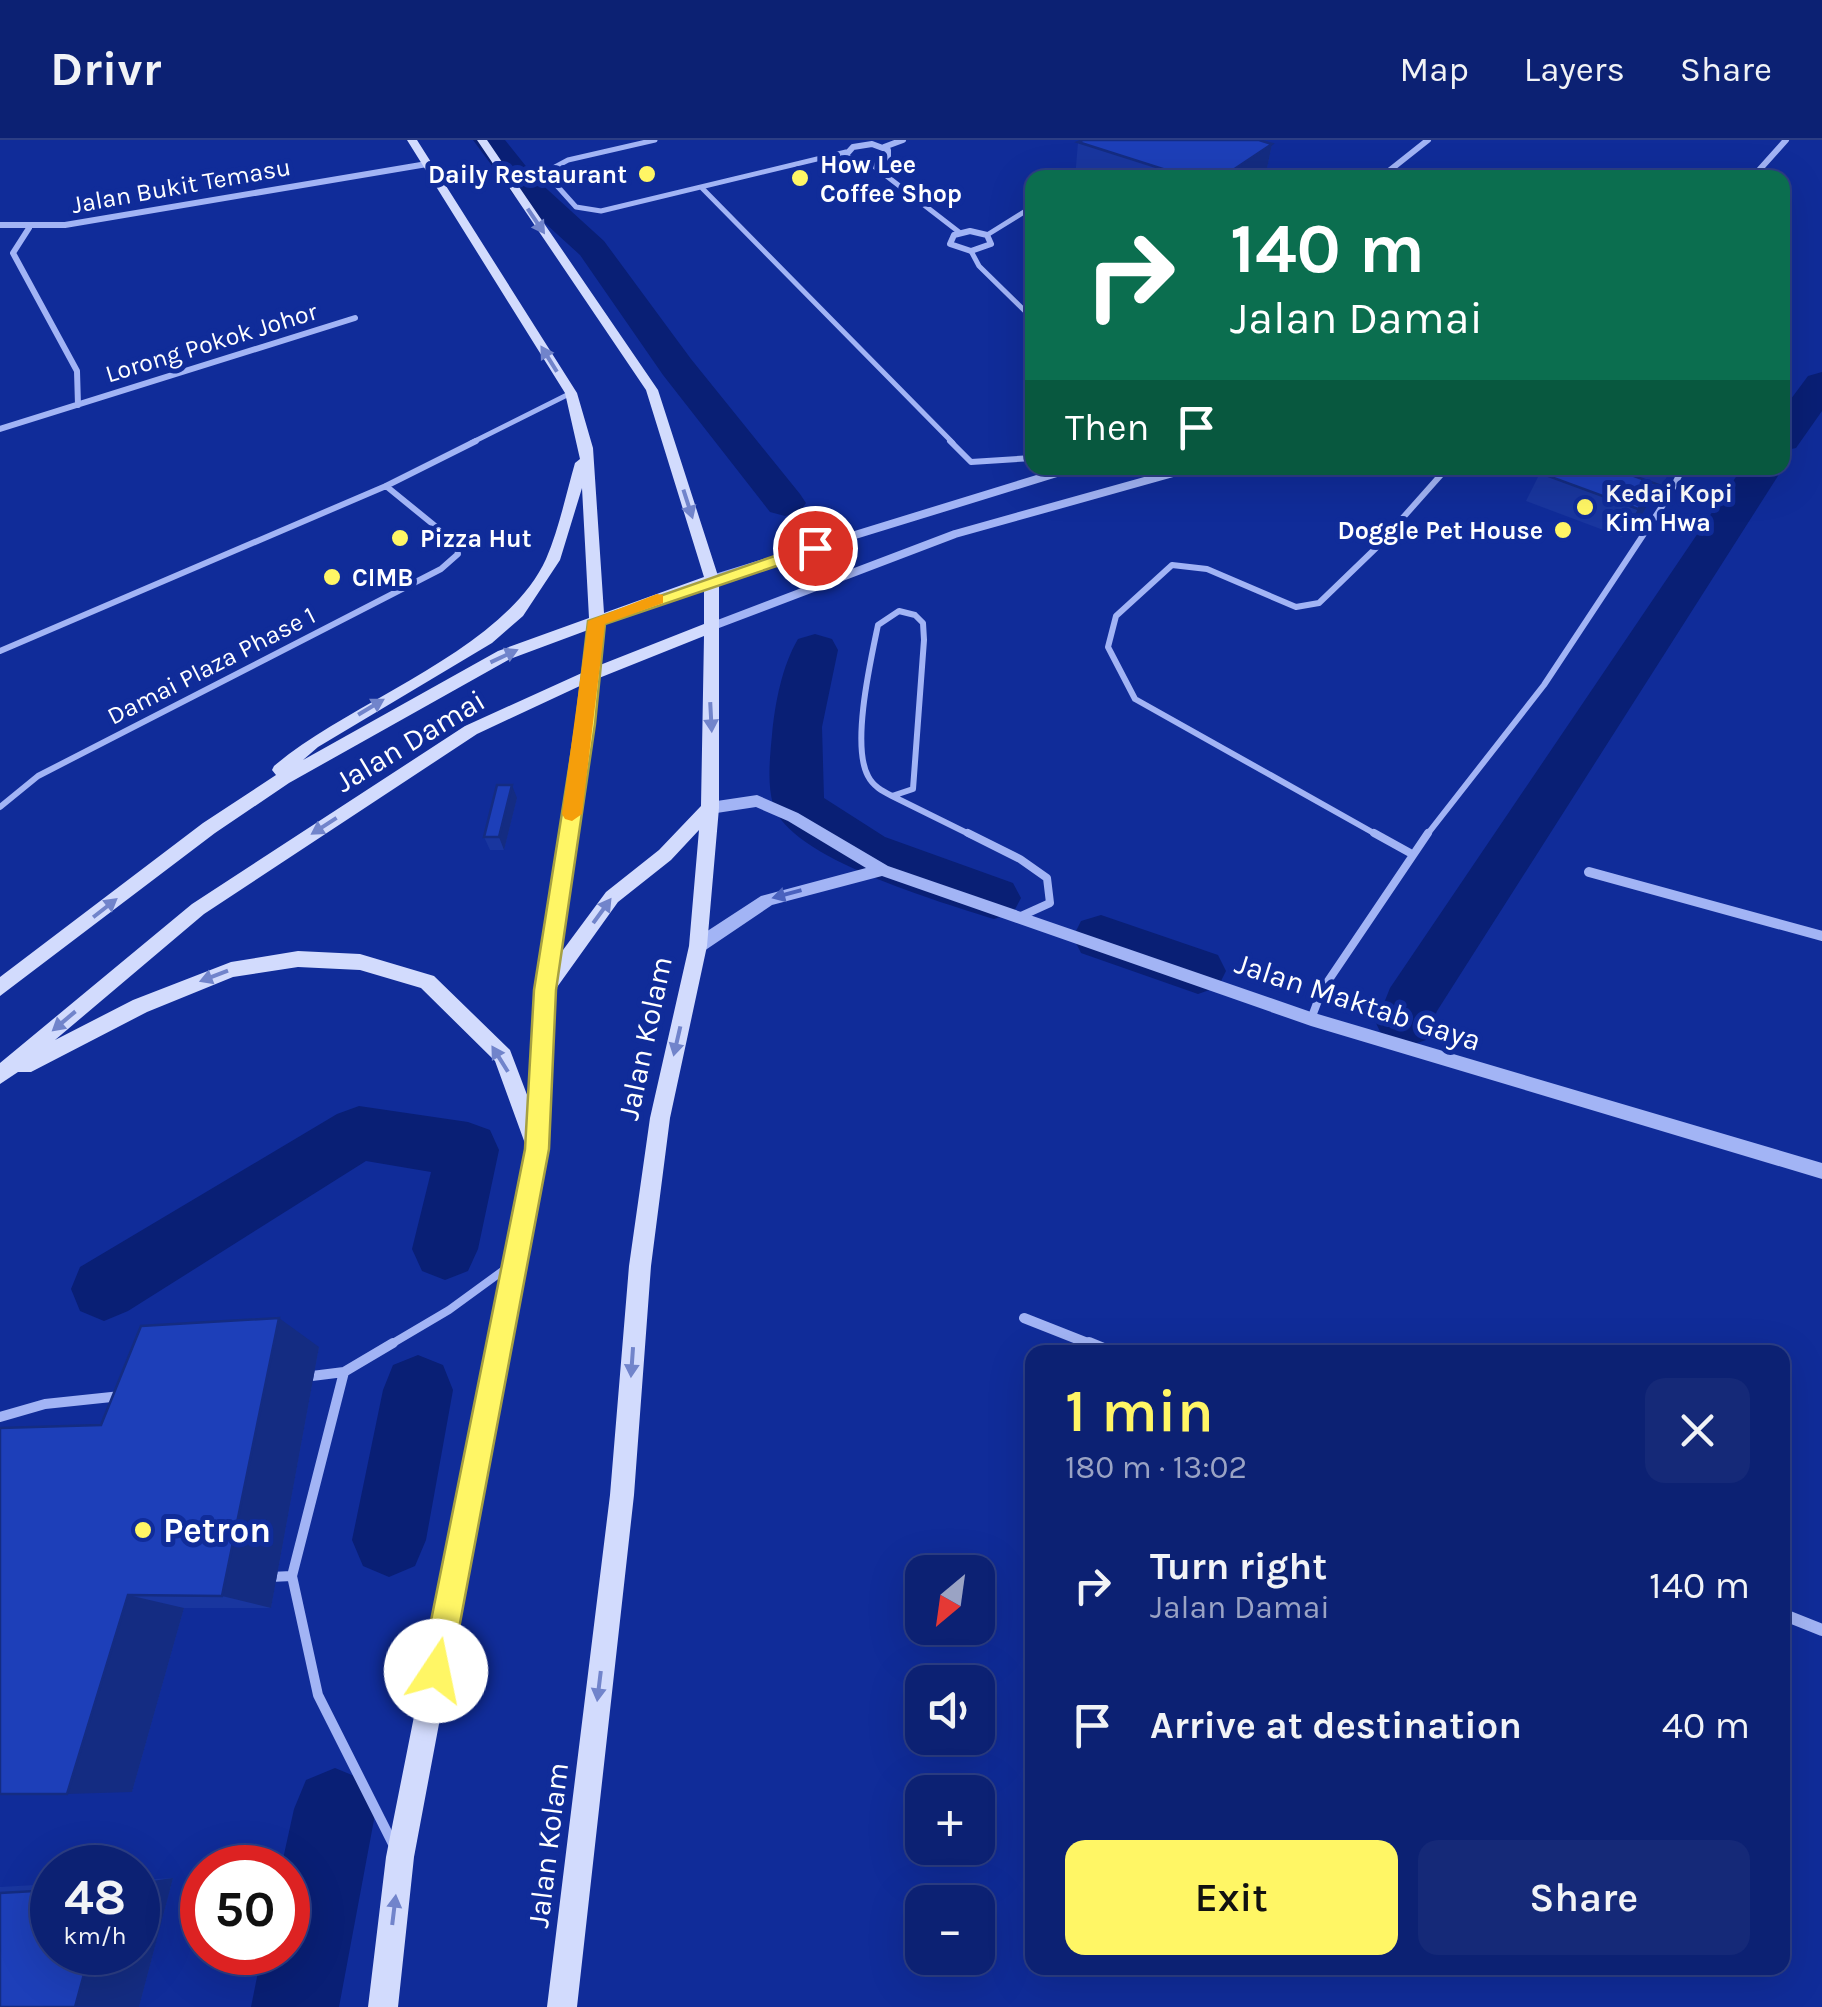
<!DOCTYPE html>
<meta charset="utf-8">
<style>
body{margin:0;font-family:Karla,sans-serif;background:#152978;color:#f1f3f6;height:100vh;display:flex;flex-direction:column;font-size:38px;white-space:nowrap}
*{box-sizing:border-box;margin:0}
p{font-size:32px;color:#9aa3c4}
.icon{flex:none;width:55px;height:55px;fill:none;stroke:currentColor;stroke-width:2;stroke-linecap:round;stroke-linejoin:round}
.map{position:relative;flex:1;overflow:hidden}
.details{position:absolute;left:1025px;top:1205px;width:765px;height:630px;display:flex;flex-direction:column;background:#0c2173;border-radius:20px;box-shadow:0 10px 40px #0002,0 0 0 2px #2c3e85}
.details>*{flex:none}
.banner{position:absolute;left:1025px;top:30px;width:765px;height:305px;border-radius:20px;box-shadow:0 10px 40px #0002,0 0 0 2px #2c3e85;background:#0b6e4f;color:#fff;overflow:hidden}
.needle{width:65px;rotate:209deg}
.controls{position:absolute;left:905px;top:1415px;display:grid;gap:20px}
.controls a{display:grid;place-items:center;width:90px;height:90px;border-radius:20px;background:#0c2173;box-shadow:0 10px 40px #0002,0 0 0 2px #2c3e85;font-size:50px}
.speed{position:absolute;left:30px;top:1705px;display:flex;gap:20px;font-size:50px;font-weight:700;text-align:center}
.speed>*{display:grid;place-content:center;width:130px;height:130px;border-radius:50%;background:#0c2173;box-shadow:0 10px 40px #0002,0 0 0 2px #2c3e85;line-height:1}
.speed small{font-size:25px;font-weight:400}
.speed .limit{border:15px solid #d22;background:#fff;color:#111}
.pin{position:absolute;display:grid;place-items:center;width:85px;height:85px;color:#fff;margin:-42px;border:5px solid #fff;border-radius:50%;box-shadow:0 2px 10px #0007}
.me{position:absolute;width:110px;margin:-55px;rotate:11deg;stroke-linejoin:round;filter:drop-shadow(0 0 8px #0008)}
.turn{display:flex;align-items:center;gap:35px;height:210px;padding:0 40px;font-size:45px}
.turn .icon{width:130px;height:130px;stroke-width:2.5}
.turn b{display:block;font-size:70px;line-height:85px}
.then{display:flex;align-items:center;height:95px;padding:0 40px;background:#0003;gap:20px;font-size:38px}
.round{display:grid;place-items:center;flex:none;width:105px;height:105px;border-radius:20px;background:#152978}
.headline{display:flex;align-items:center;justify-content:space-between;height:170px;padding:0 40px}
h1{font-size:60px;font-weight:600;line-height:75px;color:#fff665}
.primary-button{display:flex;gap:20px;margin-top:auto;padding:20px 40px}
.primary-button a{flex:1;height:115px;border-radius:20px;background:#fff665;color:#111;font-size:40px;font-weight:600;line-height:115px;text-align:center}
.primary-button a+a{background:#152978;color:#f1f3f6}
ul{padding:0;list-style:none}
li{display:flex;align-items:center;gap:30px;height:140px;padding:0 40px}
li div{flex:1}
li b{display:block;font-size:38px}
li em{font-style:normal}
header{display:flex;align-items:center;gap:60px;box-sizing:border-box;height:140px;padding:0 50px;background:#0c2173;border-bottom:2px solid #2c3e85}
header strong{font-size:48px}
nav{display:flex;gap:55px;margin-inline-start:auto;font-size:35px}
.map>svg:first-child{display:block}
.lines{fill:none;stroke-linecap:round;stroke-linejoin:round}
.canal{fill:#091f75;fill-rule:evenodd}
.service-far3{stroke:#a2b4f5;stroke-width:5}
.service-far2{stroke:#a2b4f5;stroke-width:6}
.service-far1{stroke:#a2b4f5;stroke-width:8}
.service{stroke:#a2b4f5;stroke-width:10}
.minor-far3{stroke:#a2b4f5;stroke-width:6}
.minor-far2{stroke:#a2b4f5;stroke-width:8}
.minor-far1{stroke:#a2b4f5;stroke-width:10}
.minor{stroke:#a2b4f5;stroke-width:12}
.tertiary{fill:#a2b4f5;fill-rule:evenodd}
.secondary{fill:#d2dbfd;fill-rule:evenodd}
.wall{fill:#19369f}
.shaded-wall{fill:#142c82}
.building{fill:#1d3fb9;stroke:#142c82;stroke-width:2.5}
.oneway{fill:#7184cb}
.oneway2{fill:#4a62be}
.route{fill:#fff665;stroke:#a6a042;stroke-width:2.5}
.slow{fill:#f59e0b}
.poi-dot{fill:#fff665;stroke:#102c99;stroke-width:4}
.labels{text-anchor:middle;stroke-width:10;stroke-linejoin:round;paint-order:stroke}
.far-poi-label{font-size:25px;font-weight:bold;fill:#fff;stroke:#102c99;text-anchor:start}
.far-street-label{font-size:25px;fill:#fff;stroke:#102c99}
.street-label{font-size:30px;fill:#fff;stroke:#102c99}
.near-poi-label{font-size:35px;font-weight:bold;fill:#fff;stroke:#102c99;text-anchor:start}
</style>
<header>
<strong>Drivr</strong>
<nav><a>Map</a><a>Layers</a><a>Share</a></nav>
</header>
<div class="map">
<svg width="1822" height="1867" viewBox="0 0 1822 1867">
<rect width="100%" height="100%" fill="#102c99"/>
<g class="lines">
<path class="canal" d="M473,0H505L537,40L604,101L691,219L800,354L806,363L800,372L785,376L770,372L663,235L580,115L513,54Z
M1822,232V271L1796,308L1782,311V271L1808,236Z
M1742,328H1783L1437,871L1426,900L1405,907L1384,900L1376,883L1390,848Z
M815,494L832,499L838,510L822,587L824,658L885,697L1013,743L1021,758L1013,773L994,779C944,763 787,718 773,664C767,643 770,616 772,595C775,563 782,526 798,499Z
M1101,775L1218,815L1226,831L1218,847L1198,854L1081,813L1073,797L1081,781Z
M359,966L468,982L490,990L499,1010L478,1109L468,1131L445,1140L422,1131L412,1109L431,1032L366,1021L128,1171L104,1181L80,1171L71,1149L80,1127L337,974Z
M418,1215L443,1225L453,1250L426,1400L415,1426L389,1437L363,1426L352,1400L383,1250L393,1225Z
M335,1628L364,1640L376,1669L339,1867H251L262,1812H288V1728H281L294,1669L306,1640Z"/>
<path class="service-far3" d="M655,0L568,20L555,27L550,38L576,67L601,71L846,12
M871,24L959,92
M702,48L953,303
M987,95L1032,67
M971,111L979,126L1032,178
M471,303L571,253"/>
<path class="service-far2" d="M950,301L971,322L1032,318
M899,471L915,475L923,483L924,500L913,649L892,656C882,651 873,646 868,636C851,605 871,519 878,485Z
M0,511L386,346L476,301
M892,656L973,696
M0,667L38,636L441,429L458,414L456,403L386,346
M1379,696L1135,559L1108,507L1116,476L1172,425L1207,429L1296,467L1319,463L1376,408L1447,328
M1426,696L1544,545L1667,359L1683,328"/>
<path class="service-far1" d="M968,693L1020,719L1047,738L1050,763L1019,777
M1374,693L1412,714
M1311,879L1322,850L1428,693
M388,1206L449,1170L508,1127"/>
<path class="service" d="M344,1232L393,1203
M0,1277L45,1264L121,1256
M292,1436L344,1232L304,1237
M270,1437L292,1436L318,1555L393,1704"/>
<path class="minor-far3" d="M872,4L888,10V19L864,24L845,16L853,7Z
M884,7L903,0
M1380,38L1428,0
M1752,38L1786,0
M0,85H65L427,24
M29,88L13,113L77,231L78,265
M970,91L987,95L991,104L971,111L950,104L954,95Z
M0,289L355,178"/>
<path class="minor-far2" d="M712,439L1073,328
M713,486L955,394L1191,328"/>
<path class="minor-far1" d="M1589,732L1822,796
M1024,1178L1095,1206"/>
<path class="minor" d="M1089,1203L1111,1212
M1782,1474L1822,1490"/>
<path class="tertiary" d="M757,655L798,673L888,726L1311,872L1822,1023V1039L1311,886L882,736L772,765L704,811H692L690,806L692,801L761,756L866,728L788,681L756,667L710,674L702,668L710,662Z"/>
<path class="secondary" d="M407,0H417L577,253L593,308L604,473L704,437L646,250L477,0H487L658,250L719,439V668L707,806L670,978L651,1126L634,1355L577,1867H547L610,1355L629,1126L650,978L689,806L699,690L671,720L618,762L555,850L547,1009L414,1717L398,1867H368L386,1717L527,1009L495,921L421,848L360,830L298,827L233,837L147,872L31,932H18L0,944V923L192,764L465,586L584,532L588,490L510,519L289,643L215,693L0,856V837L203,683L276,635L272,630L274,626C352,560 504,511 546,419C559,389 566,354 575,323L580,319L565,253ZM582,348L589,478L498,511L303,620L318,607L492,503L523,476L560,420ZM704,447V484L600,525L604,484ZM704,496L701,666L659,710L606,752L560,814L599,538ZM582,545L535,850L529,960L510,910L434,836L360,814L298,811L231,822L133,860L55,900L204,774L477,594Z"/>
</g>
<path class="wall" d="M1078,2L1272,4L1265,38H1075Z
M1544,328H1672L1659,350L1657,349L1643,373L1622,397L1526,361L1540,333Z
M517,658L504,710H490L484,697Z
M319,1207L271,1468H184L132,1652L101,1285Z
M173,1738L139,1867H0V1747L52,1744V1812H138V1740Z"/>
<path class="shaded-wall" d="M1272,4L1265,38H1221Z
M1659,345L1643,373L1622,397L1638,369Z
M512,645L517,658L504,710L499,697Z
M279,1178L319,1207L271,1468L222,1456Z
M128,1455L184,1468L132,1652L67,1654Z
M173,1738L139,1867H75L90,1812H138V1743Z"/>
<path class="building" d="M1083,0H1259L1272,4L1221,38H1191L1078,2Z
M1544,328H1612L1659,345L1638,369L1540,333Z
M497,645H512L499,697H484Z
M279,1178L222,1456L128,1455L67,1654H0V1288L101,1285L141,1186Z
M52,1750V1812H90L75,1867H0V1753Z"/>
<defs><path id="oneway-solid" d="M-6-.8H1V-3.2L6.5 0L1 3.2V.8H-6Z" transform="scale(2.5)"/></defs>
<g class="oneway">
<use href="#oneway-solid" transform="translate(536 81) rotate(56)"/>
<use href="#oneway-solid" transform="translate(549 219) rotate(-122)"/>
<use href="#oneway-solid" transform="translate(688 364) rotate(72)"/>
<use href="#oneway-solid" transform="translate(504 516) rotate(-25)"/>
<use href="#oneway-solid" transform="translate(371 567) rotate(-31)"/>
<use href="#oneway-solid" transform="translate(711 577) rotate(87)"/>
<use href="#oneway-solid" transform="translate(324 686) rotate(147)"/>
<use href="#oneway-solid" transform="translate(105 768) rotate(-38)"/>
<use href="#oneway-solid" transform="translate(602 771) rotate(-54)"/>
<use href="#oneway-solid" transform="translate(214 836) rotate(159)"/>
<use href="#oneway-solid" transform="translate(64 881) rotate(140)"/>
<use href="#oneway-solid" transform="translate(677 901) rotate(103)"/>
<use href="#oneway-solid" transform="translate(500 919) rotate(-122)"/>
<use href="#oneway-solid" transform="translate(632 1222) rotate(94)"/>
<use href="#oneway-solid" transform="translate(599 1546) rotate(97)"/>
<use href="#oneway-solid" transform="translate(394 1770) rotate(-83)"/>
</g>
<use class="oneway2" href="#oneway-solid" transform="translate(787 754) rotate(165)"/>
<path class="route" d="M815,402L821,404V411L605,484L595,584L556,850L549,1009L451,1531L447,1542L436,1546L425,1542L421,1531L525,1009L534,850L576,584L588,481Z"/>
<path class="slow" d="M657,454L663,455V463L605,484L582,674L572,681L565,679L562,674L588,481Z"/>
<g class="poi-dot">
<circle cx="647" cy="34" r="10"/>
<circle cx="800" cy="38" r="10"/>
<circle cx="1585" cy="367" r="10"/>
<circle cx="1563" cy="390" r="10"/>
<circle cx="400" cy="398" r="10"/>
<circle cx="332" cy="437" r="10"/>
<circle cx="143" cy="1390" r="10"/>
</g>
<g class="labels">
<g class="far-poi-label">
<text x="820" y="33">How Lee<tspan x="820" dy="29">Coffee Shop</tspan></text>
<text x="627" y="43" text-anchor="end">Daily Restaurant</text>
<text x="1605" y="362">Kedai Kopi<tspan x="1605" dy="29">Kim Hwa</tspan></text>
<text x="1543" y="399" text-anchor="end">Doggle Pet House</text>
<text x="420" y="407">Pizza Hut</text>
<text x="352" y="446">CIMB</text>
</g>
<g class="far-street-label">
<text transform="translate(181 45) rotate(-10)" y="9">Jalan Bukit Temasu</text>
<text transform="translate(211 202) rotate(-17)" y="9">Lorong Pokok Johor</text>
<text transform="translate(211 525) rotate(-27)" y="9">Damai Plaza Phase 1</text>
</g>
<g class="street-label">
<text transform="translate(410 601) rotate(-31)" y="10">Jalan Damai</text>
<text transform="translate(1358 862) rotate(18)" y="10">Jalan Maktab Gaya</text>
<text transform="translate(645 898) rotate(-78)" y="10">Jalan Kolam</text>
<text transform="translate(548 1705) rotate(-83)" y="10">Jalan Kolam</text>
</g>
<g class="near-poi-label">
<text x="163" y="1402">Petron</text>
</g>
</g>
</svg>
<div class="controls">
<a><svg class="needle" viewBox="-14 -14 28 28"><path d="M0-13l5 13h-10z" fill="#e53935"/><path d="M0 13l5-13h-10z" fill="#9aa3c4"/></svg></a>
<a><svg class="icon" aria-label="sound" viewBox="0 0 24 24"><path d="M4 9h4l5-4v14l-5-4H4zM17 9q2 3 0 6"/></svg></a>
<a>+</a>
<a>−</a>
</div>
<div class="speed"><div>48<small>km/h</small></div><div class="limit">50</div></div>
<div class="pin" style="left:815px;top:408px;background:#d93025"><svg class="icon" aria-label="arrive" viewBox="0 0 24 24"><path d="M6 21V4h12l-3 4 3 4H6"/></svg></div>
<svg class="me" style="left:436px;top:1531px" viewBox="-20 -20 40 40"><circle r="19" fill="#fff"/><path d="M0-13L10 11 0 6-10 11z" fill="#fff665"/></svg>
<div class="banner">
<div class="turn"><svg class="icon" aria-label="right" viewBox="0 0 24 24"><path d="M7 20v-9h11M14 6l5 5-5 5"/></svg><div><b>140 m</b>Jalan Damai</div></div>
<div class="then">Then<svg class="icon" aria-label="arrive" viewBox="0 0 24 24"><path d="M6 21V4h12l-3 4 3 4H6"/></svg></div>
</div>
<section class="details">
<div class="headline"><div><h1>1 min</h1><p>180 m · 13:02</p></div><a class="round"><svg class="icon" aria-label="close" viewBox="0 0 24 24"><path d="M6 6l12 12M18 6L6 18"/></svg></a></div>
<ul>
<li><svg class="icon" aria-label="right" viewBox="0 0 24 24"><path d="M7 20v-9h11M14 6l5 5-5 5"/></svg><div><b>Turn right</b><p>Jalan Damai</p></div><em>140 m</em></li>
<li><svg class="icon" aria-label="arrive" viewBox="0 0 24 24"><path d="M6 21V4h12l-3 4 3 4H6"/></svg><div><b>Arrive at destination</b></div><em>40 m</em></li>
</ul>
<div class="primary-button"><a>Exit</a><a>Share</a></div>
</section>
</div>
